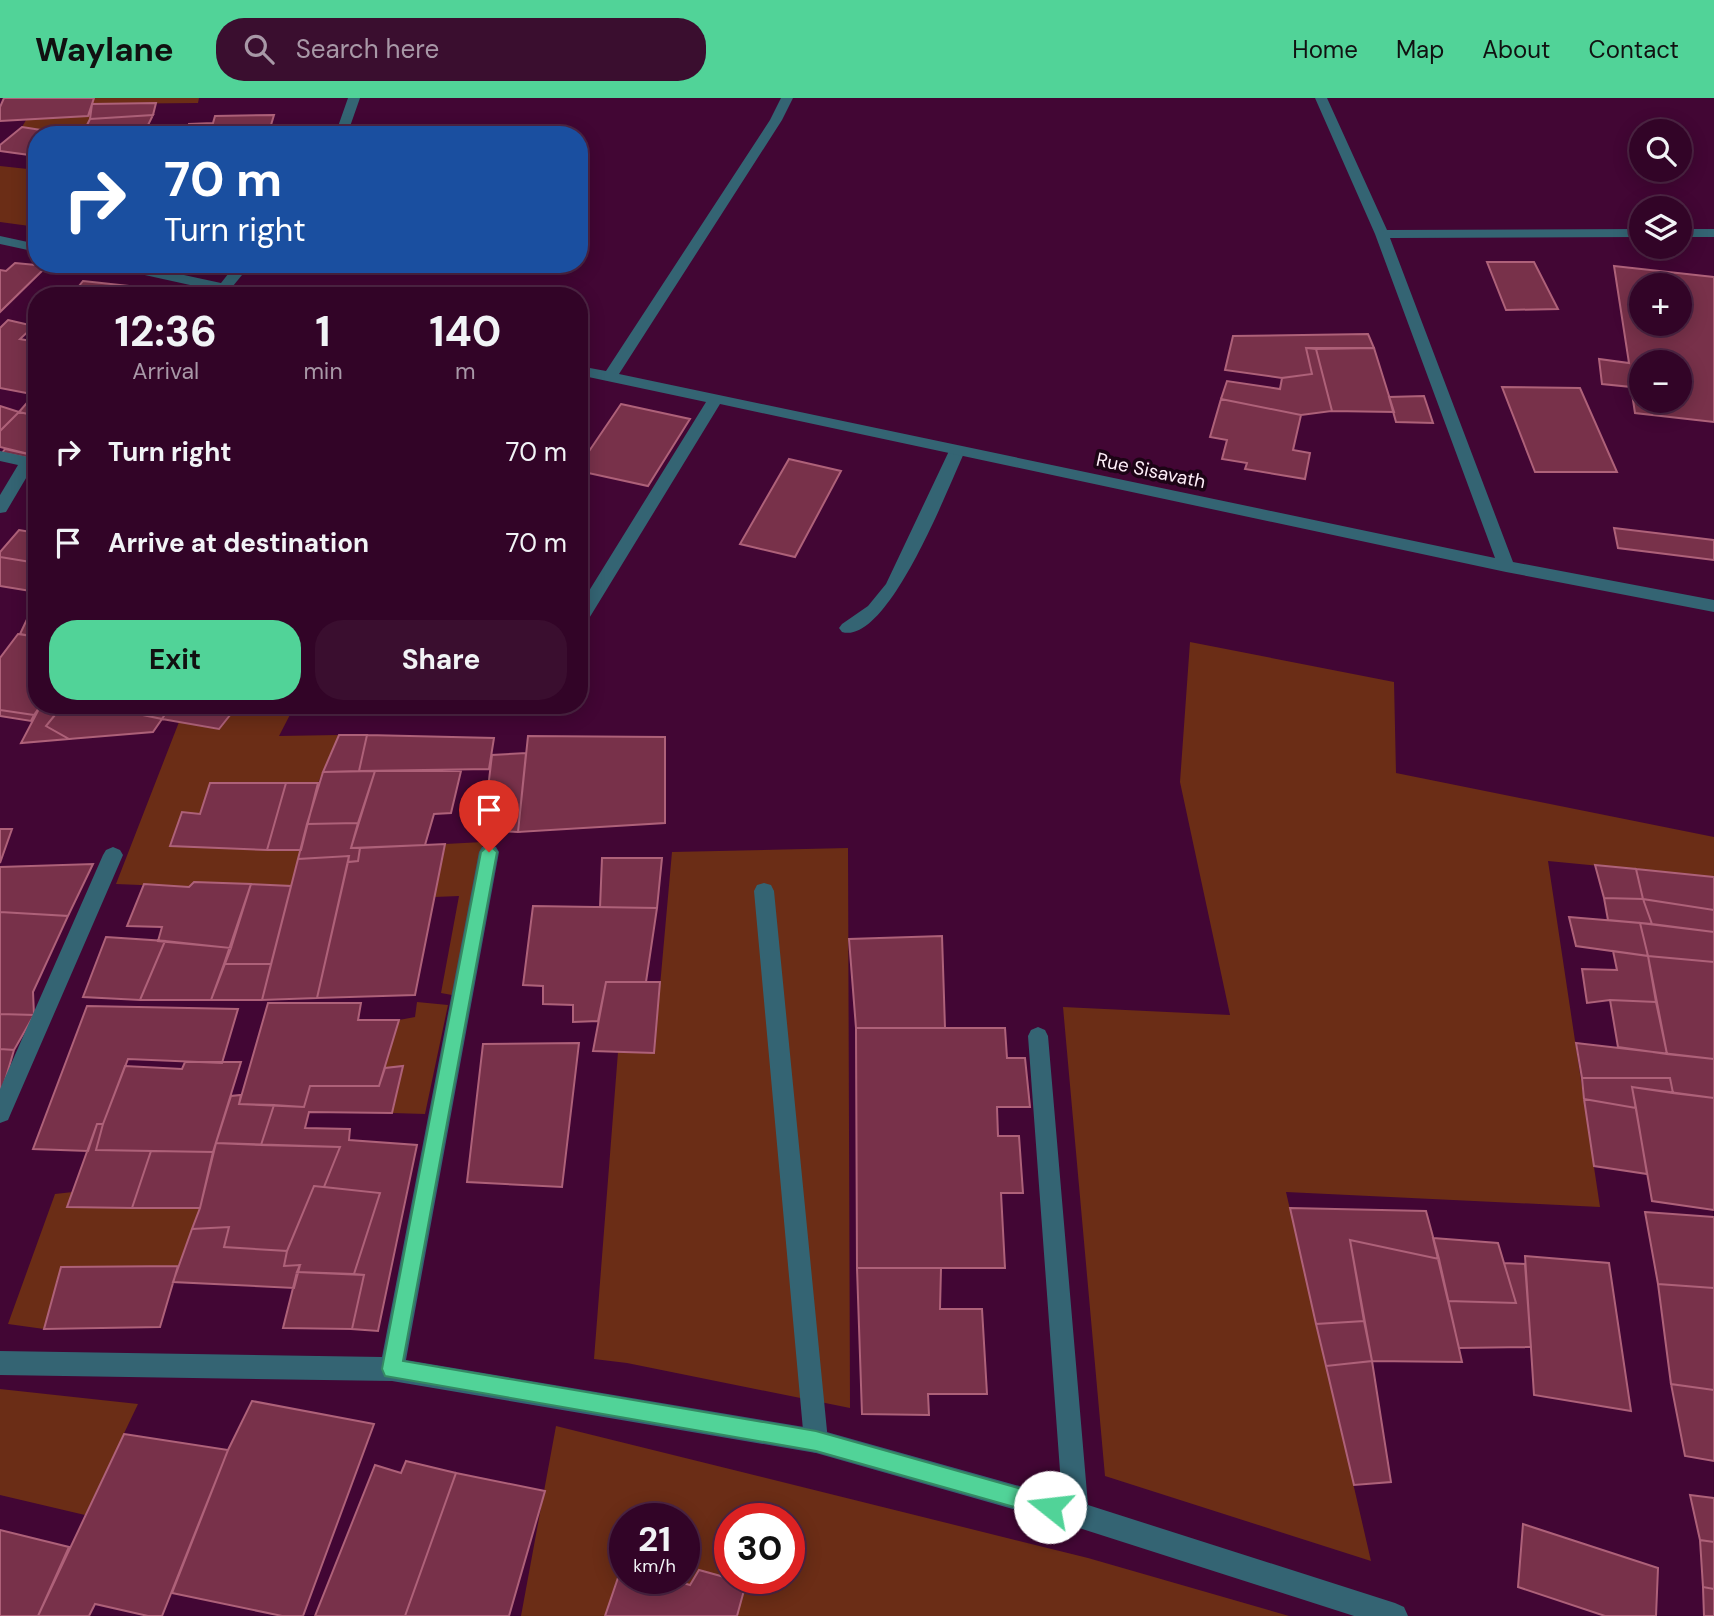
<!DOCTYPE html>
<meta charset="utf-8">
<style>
body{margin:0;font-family:"DM Sans",sans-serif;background:#3a0e2f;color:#f1f3f6;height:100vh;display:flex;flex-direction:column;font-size:26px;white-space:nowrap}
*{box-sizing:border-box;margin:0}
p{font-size:23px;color:#a898a7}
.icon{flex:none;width:38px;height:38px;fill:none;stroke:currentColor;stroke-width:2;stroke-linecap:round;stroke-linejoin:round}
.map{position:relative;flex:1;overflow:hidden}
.details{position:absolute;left:28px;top:189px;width:560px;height:427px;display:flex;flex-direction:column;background:#320427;border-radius:28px;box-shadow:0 4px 18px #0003,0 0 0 2px #4d2544}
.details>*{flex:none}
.banner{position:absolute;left:28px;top:28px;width:560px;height:147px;border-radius:28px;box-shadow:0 4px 18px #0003,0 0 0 2px #4d2544;background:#1a4fa0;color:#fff;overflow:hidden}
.controls{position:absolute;left:1629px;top:21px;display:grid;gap:14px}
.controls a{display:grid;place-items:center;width:63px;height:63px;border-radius:50%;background:#320427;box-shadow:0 4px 18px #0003,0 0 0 2px #4d2544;font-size:35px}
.speed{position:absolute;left:609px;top:1405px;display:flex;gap:14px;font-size:35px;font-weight:700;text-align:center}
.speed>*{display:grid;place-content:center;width:91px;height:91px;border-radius:50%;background:#320427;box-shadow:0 4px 18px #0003,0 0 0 2px #4d2544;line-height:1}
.speed small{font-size:18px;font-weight:400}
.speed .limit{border:10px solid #d22;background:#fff;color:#111}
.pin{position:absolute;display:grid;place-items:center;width:60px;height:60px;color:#fff;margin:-72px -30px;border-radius:50% 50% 50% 0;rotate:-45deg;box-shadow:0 0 7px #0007}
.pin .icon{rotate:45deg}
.me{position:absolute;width:77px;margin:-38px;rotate:286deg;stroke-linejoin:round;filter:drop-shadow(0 0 5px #0008)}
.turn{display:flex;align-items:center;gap:24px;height:147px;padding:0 21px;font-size:32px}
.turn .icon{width:91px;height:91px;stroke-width:2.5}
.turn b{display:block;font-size:49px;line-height:60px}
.eta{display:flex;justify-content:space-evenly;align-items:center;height:119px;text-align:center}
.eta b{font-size:42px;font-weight:700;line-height:49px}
.cta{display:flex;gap:14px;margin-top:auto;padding:14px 21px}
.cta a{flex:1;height:80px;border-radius:28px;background:#51d398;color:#111;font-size:28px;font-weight:700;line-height:80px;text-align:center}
.cta a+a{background:#3a0e2f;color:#f1f3f6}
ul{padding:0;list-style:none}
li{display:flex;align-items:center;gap:21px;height:91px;padding:0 21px}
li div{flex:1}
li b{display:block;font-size:26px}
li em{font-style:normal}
header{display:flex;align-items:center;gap:42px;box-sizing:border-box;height:98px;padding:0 35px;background:#51d398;color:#111}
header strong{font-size:33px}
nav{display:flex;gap:38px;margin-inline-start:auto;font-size:24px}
.search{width:490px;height:63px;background:#3a0e2f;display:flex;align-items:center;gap:18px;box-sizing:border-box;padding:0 24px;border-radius:28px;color:#a898a7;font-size:26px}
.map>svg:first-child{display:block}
.green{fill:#6b2d16}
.building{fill:#78314a;stroke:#ae6179;stroke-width:2;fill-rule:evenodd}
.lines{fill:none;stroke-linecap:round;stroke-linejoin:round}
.service{fill:#346473;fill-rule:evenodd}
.minor{fill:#346473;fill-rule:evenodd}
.route{fill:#51d398;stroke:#358963;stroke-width:2}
.labels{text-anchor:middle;stroke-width:7;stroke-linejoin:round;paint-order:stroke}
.street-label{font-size:19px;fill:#feeef8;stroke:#1c0415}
</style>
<header>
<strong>Waylane</strong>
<div class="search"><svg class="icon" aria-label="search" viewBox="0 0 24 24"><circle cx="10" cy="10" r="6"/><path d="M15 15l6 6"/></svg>Search here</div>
<nav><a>Home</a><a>Map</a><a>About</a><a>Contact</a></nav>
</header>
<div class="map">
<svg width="1714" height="1518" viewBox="0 0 1714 1518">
<rect width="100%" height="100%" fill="#420634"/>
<path class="green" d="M94,0H199L198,5L92,6L90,21L82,37L22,29L26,22L87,18Z
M0,68L37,72V129L0,124Z
M1190,544L1394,584L1396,675L1714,739V779L1548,763L1600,1109L1286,1094L1371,1463L1105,1378L1063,909L1230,917L1180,684Z
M238,607H295L279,638L339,637L318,685H210L200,716L182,715L170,747L301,752L291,788L195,784L189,789L116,786L179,624L219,631Z
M483,744L452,897L441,895L459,798L434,799L445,746Z
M848,750L850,1310L627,1265L594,1261L618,954L654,955L672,754Z
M417,904L448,907L425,1016L392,1015L402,968L385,970L399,922L415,919Z
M73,1094L68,1109L200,1110L178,1168L61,1169L44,1231L8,1226L55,1096Z
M0,1291L138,1306L85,1417L0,1397Z
M556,1328L1088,1460L1289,1518H737L746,1485L731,1481L789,1480V1421H730V1480L700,1472L690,1487L666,1481L684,1480V1421H625V1469H621L605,1518H521Z"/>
<path class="building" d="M4,0H94L88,18L0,23V9Z
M156,5L153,17L90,21L92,6Z
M153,17L146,31L153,33L151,37H82L90,21Z
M274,17L268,37H188L189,26L213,25L215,18Z
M22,29L73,37H37V58L0,53V47Z
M1487,164H1534L1558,211L1506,212Z
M15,165L47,168L0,214V172L6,173Z
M1614,168L1714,179V324L1635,315L1631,289L1602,286L1599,261L1629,265ZM1642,187H1680V226H1642ZM1642,264H1680V303H1642Z
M83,183L139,189L132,198H71Z
M172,191L202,198H166Z
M8,222L34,228L20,241L37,244V297L0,290V230Z
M1368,236L1374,250H1306L1312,276L1282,280L1225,272L1233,238Z
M1306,250L1316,251L1332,313L1301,317L1221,301L1227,283L1280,291L1282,280L1312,276Z
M1374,250L1394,314L1332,313L1316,251Z
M1502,289L1580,290L1617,374H1535Z
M1424,298L1433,325L1396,324L1389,299Z
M32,299L37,300V318L19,314Z
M1221,301L1301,317L1293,352L1310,355L1305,381L1245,371L1247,365L1222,361L1227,342L1210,339Z
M621,306L690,321L648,388L579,373V368Z
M0,308L19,314L0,333Z
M19,314L37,318V358L0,349V333Z
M5,351L37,358V362L2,355Z
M789,361L841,373L795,459L740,446Z
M1614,430L1714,442V462L1618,450Z
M19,432L37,435V465L0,459V454Z
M0,459L37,465V494L0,488Z
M29,517L37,518V539L20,536Z
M18,536L37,539V607H41L34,617L0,612V560Z
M41,607H63L46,628L69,641L21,645Z
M63,607H94L162,621L153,634L69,641L46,628Z
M94,607H171L162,621Z
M171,607H238L219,631L162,621Z
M0,612L34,617L31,623L0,618Z
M339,637H367L359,673L323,674Z
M367,637L494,640L489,671L359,673Z
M528,638L665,639V725L518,734Z
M526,655L518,734L483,732L492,657Z
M375,673H461L451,715L434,716L425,747L351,750Z
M375,673L358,725L307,726L323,674Z
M210,685H286L267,752L170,748L182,714L200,716Z
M286,685H318L301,752H267Z
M358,725L351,750H360L358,763L348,764L349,758L298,761L307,726Z
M0,731H12L0,765Z
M445,746L415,897L317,900L348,764L358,763L360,750Z
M349,758L317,900L262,902L298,761Z
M602,760H662L657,810H600Z
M93,766L68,818L0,814V769Z
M1595,767L1636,771L1643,801L1604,800Z
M1636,771L1714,779V812L1643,801Z
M194,784L251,786L231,850L158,843L162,829L127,828L144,786L189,789Z
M251,786L291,788L271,866H224Z
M1604,800L1643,801L1652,826L1608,822Z
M1643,801L1714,812V834L1652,826Z
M533,808L657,810L646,884H606L598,923L573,924V907L543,906V888L523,887Z
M0,814L68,818L33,894L34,917L0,916Z
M1569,819L1640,825L1648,858L1576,848Z
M1640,825L1714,834V864L1648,858Z
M942,838L945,930H856L849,841Z
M106,839L165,843L140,902L83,899Z
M165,843L231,850L211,902H140Z
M1613,853L1648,858L1656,904L1610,902L1587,905L1582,871L1617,872Z
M1648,858L1714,864V961L1667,956Z
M224,866H271L262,902H211Z
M606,884H660L654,955L593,953Z
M1610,902L1656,904L1667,956L1618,949Z
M268,905H361L358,922H399L379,988H310L304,1009L239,1006Z
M87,908L238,911L222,965L128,961L103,1026H97L88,1053L33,1051Z
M0,916L34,917L14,952L0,951Z
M856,930H1005L1007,960H1025L1030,1009H997L998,1038H1019L1023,1095H1001L1005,1170H857Z
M579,945L562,1089L467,1084L483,946Z
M1576,945L1714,961V1000L1673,995L1670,980H1582Z
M0,951L14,952L2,993H0Z
M185,964H241L213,1054L96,1052L103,1026L125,968L182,971Z
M403,968L392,1015L309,1014L305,1030L350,1031L349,1042L417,1047L378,1233L352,1231L364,1177L354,1176L380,1095L324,1089L340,1049L261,1047L274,1007L304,1009L310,988H379L385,970Z
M1582,980H1670L1673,995L1632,989L1636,1010L1584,1001Z
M1632,989L1714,1000V1112L1652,1103Z
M241,997L239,1006L274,1007L261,1047L216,1045L231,998Z
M1584,1001L1636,1010L1647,1076L1594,1068Z
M97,1026H103L96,1052L151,1053L132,1110L67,1109Z
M216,1045L340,1049L324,1089L314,1088L287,1153L224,1149L229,1129L192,1131L200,1110Z
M151,1053L213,1054L200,1110H132Z
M314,1088L380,1095L354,1176L297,1174L300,1167L284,1168L287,1153Z
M1290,1110L1426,1113L1439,1161L1350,1142L1364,1223L1316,1226Z
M1645,1114L1714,1119V1190L1658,1186Z
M229,1129L224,1149L287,1153L284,1168L300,1167L294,1190L173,1184L192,1131Z
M1433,1140L1498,1145L1516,1205L1448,1203Z
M1350,1142L1439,1161L1462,1264L1372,1263Z
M1525,1158L1609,1165L1631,1313L1534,1297Z
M1504,1165L1525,1166L1531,1249L1459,1250L1448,1203L1516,1205Z
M178,1168L160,1229L44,1231L61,1169Z
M857,1170H941L940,1211H982L987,1296H928L929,1317L862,1316Z
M297,1174L364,1177L352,1231L283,1230Z
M1658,1186L1714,1190V1292L1671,1286Z
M1364,1223L1372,1263L1326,1268L1316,1226Z
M1372,1263L1391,1384L1354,1387L1326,1268Z
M1671,1286L1714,1292V1363L1685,1358Z
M252,1303L374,1326L303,1518H282L172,1495L228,1352Z
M124,1336L228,1352L162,1518H148L95,1506L89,1518H38Z
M406,1363L456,1375L405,1518H315L375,1367L401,1375Z
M456,1375L545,1393L509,1518H405Z
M1690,1397L1714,1400V1444L1700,1442Z
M1523,1426L1658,1470L1656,1518H1605L1518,1489Z
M0,1432L69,1449L38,1518H0Z
M1700,1442L1714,1444V1491L1703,1489Z
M622,1468L625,1469V1480H666L690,1487L699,1472L746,1485L737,1518H605Z
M1703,1489L1714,1491V1518H1704Z"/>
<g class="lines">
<path class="service" d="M957,348L965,353C949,387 888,548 842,534L839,530L842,526L868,508L886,486L949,353Z
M113,749L120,752L123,757L11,1015L8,1022L0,1025V991L103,757L106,752Z
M764,785L771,787L774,793L828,1343L825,1352L816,1355L807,1352L804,1343L754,793L757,787Z"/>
<path class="minor" d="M348,0H360L347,37H335Z
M781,0H793L782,22L619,276L1495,460L1375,136L1315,0H1327L1387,132L1642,131V139L1390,140L1513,464L1714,502V514L1506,474L720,306L585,527L579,529V509L706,304L579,277V268L606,273L770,22Z
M1680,131H1714V139H1680Z
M0,138L37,146V154L0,146Z
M106,166H133L221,185L236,166H251L233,188L266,195L268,198H240L113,170Z
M0,353L37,361V371L32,370L6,414L0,415V397L18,367L0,363Z
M489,746L496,749L499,754L406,1262L816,1331L1062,1400L1028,938L1031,932L1038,929L1045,932L1048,938L1088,1407L1395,1505L1404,1509L1408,1518H1354L1076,1429L816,1355L392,1283L0,1277V1253L382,1259L479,754L482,749Z"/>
</g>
<path class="route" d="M489,747L497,754L403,1263L816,1333L1050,1399L1058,1402L1061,1409L1058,1416L1050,1419L816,1353L385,1278L382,1271L481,754Z"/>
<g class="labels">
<g class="street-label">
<text transform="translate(1151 372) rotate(12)" y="7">Rue Sisavath</text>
</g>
</g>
</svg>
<div class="controls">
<a><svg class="icon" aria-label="search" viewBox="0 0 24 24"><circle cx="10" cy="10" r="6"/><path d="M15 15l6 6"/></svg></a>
<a><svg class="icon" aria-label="layers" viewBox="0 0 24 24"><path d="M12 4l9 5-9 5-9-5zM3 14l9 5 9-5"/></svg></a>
<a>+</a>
<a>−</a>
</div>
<div class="speed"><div>21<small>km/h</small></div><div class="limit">30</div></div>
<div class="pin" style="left:489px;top:754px;background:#d93025"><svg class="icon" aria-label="arrive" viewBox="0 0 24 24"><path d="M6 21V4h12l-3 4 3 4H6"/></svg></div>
<svg class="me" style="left:1050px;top:1409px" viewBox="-20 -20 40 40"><circle r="19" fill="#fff"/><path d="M0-13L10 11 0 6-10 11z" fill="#51d398"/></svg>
<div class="banner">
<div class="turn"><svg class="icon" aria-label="right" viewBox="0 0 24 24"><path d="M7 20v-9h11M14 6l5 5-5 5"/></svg><div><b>70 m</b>Turn right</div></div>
</div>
<section class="details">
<div class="eta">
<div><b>12:36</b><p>Arrival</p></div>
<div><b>1</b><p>min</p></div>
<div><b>140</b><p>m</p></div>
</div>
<ul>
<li><svg class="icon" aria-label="right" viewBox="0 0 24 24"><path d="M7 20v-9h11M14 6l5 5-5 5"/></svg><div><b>Turn right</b></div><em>70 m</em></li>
<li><svg class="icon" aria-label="arrive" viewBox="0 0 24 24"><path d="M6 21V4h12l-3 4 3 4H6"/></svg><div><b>Arrive at destination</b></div><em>70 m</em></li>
</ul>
<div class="cta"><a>Exit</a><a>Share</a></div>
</section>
</div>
